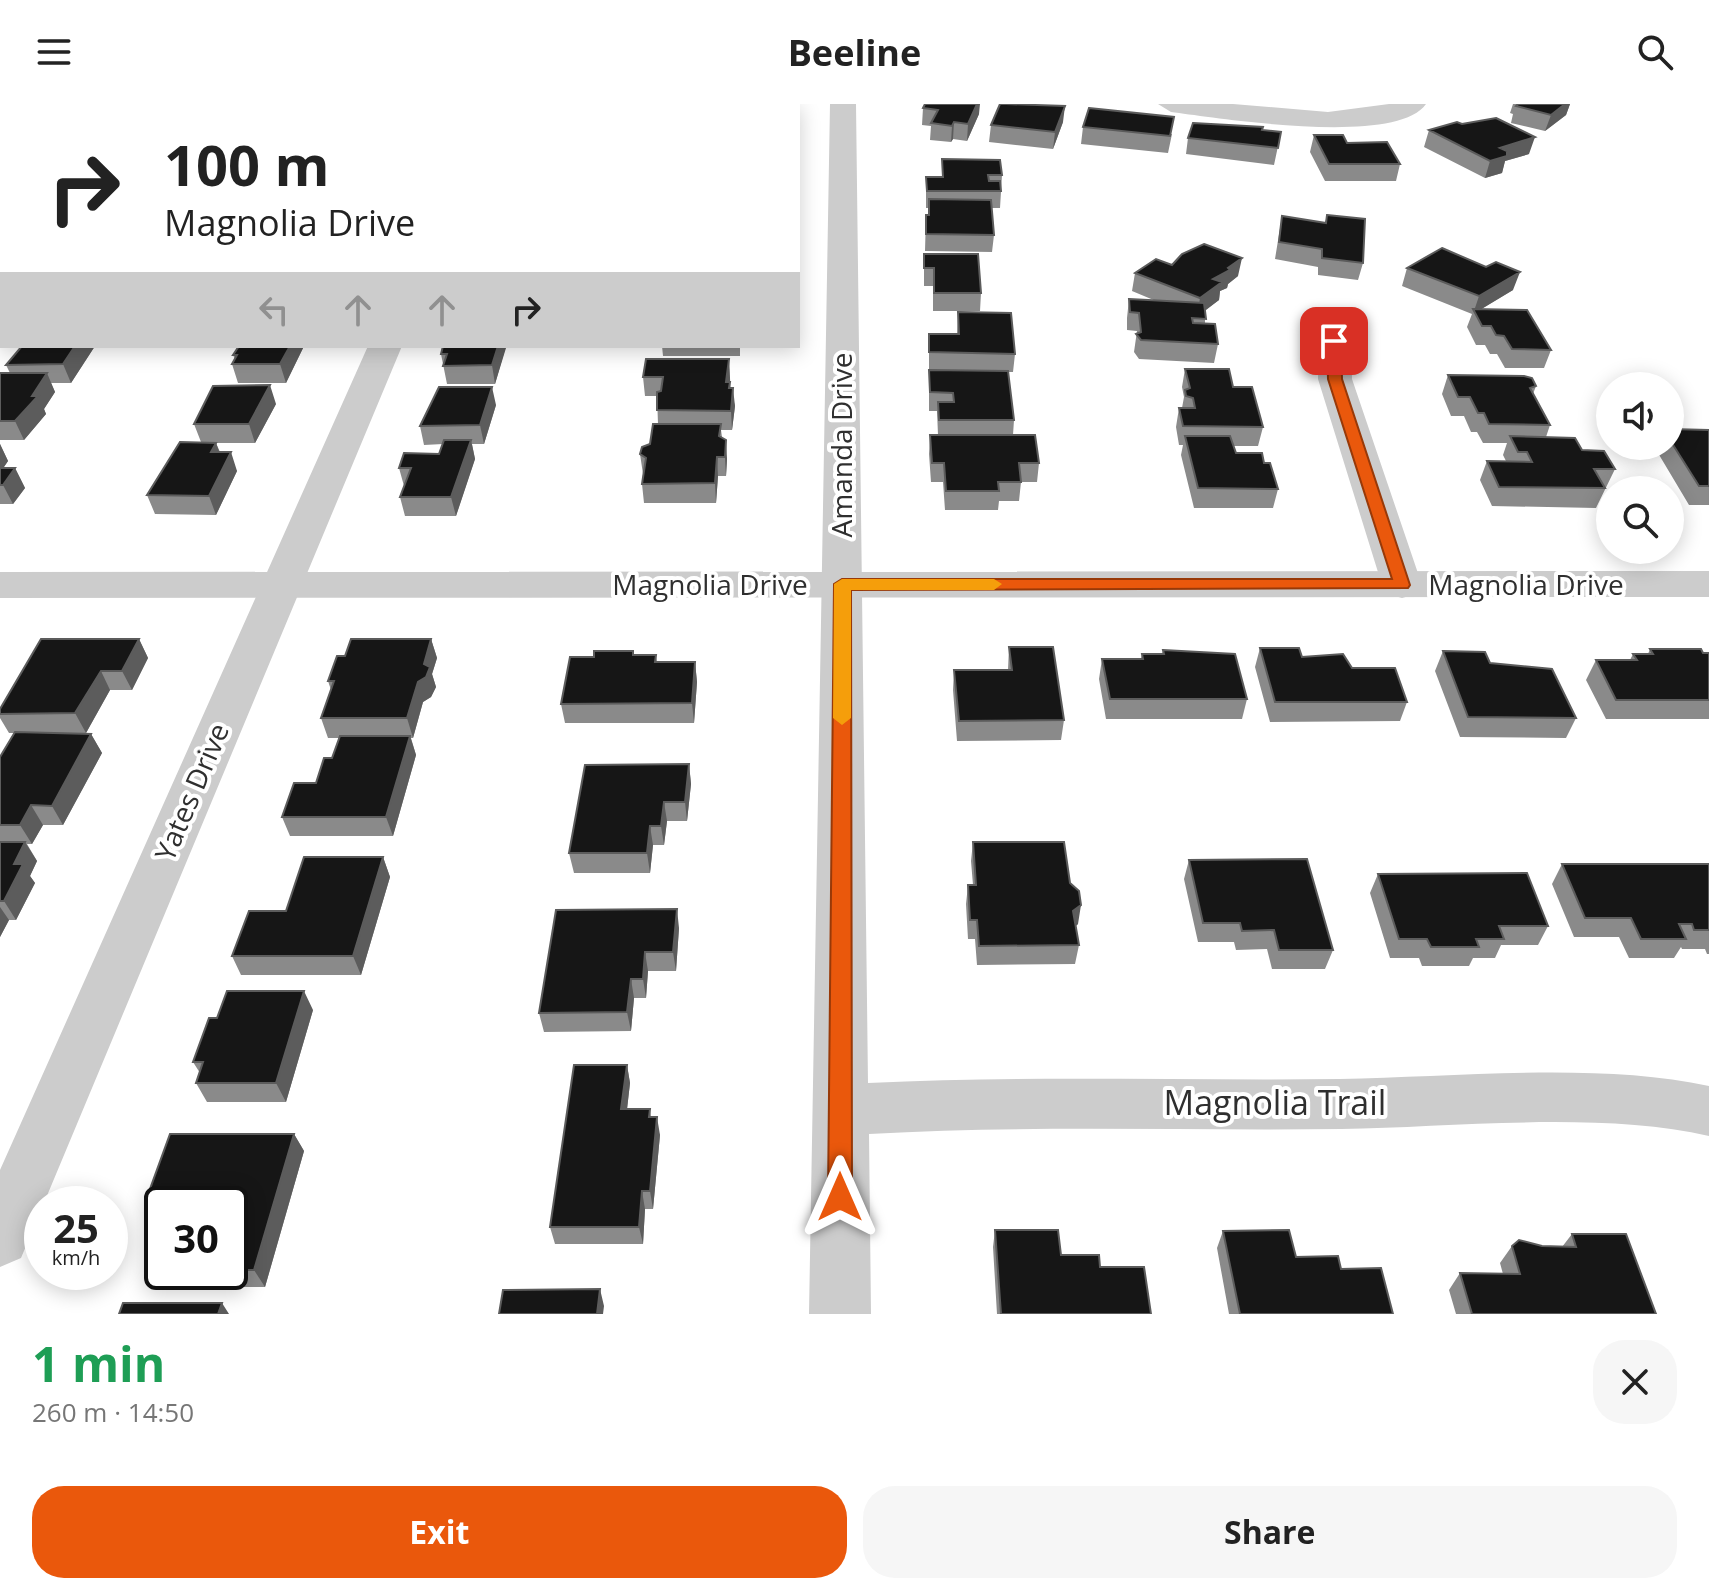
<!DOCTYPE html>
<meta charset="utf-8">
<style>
body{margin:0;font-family:"Open Sans",sans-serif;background:#f6f6f6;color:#222;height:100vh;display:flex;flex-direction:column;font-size:30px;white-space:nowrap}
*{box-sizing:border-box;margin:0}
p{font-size:26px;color:#767676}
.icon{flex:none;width:44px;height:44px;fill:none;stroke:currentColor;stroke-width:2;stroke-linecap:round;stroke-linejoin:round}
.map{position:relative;height:1210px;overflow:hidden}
.side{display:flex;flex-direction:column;background:#fff;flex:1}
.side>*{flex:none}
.top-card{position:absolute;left:0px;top:0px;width:800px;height:244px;box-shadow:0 4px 20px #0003;background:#fff;color:#222;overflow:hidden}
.buttons{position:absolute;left:1596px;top:268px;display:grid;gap:16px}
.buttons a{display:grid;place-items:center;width:88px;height:88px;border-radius:50%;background:#fff;box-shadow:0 4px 20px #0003;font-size:40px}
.speed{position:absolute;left:24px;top:1082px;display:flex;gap:16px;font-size:40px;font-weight:700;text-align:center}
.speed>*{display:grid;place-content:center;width:104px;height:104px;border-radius:50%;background:#fff;box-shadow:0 4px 20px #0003;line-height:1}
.speed small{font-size:20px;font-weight:400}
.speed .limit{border:4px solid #111;border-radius:12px;background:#fff;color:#111}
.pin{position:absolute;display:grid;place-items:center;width:68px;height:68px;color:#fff;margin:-34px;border-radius:16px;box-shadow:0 4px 12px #0006}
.me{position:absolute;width:88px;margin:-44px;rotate:0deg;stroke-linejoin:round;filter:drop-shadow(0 0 6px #0008)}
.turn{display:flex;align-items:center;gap:28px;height:168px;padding:0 32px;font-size:36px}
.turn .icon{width:104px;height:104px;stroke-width:2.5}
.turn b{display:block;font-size:56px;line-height:68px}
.lanes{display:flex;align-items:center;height:76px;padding:0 32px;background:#0003;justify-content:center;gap:40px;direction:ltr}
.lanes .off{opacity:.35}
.round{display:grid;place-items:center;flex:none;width:84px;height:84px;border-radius:32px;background:#f6f6f6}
.overview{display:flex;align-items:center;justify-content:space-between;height:136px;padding:0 32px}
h1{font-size:48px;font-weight:700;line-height:60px;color:#1e9e55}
.primary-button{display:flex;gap:16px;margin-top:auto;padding:16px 32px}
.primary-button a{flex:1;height:92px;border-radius:32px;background:#ea580c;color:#fff;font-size:32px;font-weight:700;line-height:92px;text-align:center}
.primary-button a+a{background:#f6f6f6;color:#222}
header{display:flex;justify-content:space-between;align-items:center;height:104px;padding:0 32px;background:#fff;font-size:36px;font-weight:700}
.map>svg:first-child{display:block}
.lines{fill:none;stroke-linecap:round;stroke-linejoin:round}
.minor{fill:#ccc;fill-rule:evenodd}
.tertiary{fill:#ccc;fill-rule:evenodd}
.wall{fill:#8a8a8a}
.shaded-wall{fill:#5c5c5c}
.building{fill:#161616;stroke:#5c5c5c;stroke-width:2}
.route{fill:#ea580c;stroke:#983908;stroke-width:2}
.slow{fill:#f59e0b}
.labels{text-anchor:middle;stroke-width:8;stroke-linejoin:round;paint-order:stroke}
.street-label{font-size:28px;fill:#2f2f2f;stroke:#fff}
.near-street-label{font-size:34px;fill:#2f2f2f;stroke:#fff}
</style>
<header><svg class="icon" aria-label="menu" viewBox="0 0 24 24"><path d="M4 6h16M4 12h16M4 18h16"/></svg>Beeline<svg class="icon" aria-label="search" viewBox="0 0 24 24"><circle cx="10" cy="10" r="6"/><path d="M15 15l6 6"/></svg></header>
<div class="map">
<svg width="1709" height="1210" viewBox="0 0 1709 1210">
<rect width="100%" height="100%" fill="#fff"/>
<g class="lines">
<path class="minor" d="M143,0H170L142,2Z
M476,0H502L475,2Z
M830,0H856L868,979C1026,971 1183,977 1340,975C1455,973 1599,958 1709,982V1032C1600,1007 1454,1023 1341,1025C1183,1027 1026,1021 869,1030L871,1210H809Z
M1158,0H1233L1328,8L1389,0H1426C1396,43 1219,14 1171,8Z
M1335,219L1347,222L1351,229L1352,275L1422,481L1416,490L1402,494L1388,490L1382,481L1318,275L1319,229L1323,222Z
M368,242H402L21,1154L0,1163V1066Z"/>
<path class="tertiary" d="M1709,467V493L0,494V468Z"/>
</g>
<path class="wall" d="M41,0H99L91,2H42Z
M553,0H594V2H553Z
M1513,0H1570L1566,11L1545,27L1511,19L1513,10L1510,9Z
M923,4L979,10L967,37L953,35L951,38L930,36L931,22L922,21Z
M1063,18L1053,45L989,38L991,21Z
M1083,23L1172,30L1168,49L1081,40Z
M1262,26L1281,28L1274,61L1186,50L1188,34Z
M1429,26L1529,50L1505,57L1502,69L1485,74L1424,43Z
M1314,31L1347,39L1400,60L1396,77H1325L1310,48Z
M0,38H2V107L0,109Z
M942,55L1002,71L1000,104H991L994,131L992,148L925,147L926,111H928V104H926V73H942Z
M1327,111L1363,159L1358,176L1318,171V163L1275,155L1282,112L1325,119Z
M924,150L981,189L980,207H933V182H924Z
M1172,161L1238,172L1228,180L1227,184L1220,187L1219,196L1205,206V219L1218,240L1214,259L1139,255L1134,248L1137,227L1127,226V214L1129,195L1156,197L1132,187L1135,169Z
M1407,164L1513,186L1481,205L1551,246L1544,264H1505L1497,250H1490L1485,241H1476L1467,223L1472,210L1402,182Z
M958,208L1015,250L1013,268H1008L1014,316L1013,331L1039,359L1037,378H1021L1019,397H999L998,406H945L943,378H931L929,350L930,331H938L937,307H929V230H957Z
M22,242H95L71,279H51L55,288L44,305L46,310L24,336H0V269H10L6,261Z
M239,242H304L286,279H238L232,260L235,255L233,251Z
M443,242H506L495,280H447L441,250Z
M662,242H740V252H663Z
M729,255L730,284L735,302L732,326H721L722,333L727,355L726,372H718L716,399H644L642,380L643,370L640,350L650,340L658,320L657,292H645L643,273Z
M1185,265L1233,283L1263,323L1258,342H1233L1236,349L1264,359L1278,385L1273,404H1194L1181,351L1183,341H1179L1176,323L1179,304H1182L1184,293L1182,283Z
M1448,271L1536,282L1533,290L1550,321L1546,333L1582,346L1615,365L1596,404L1492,402L1480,376L1487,357H1506L1503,351L1507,339H1483L1477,328H1471L1464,312H1451L1442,290Z
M276,300L255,339H216L220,348L237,367L216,411L155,410L147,391L201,338L194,320Z
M496,301L484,340H472L475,355L456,412H405L400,393L404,382L399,364L439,350L443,340L424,341L420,322Z
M1670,325L1709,326V401H1689L1655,344L1656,342H1670Z
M0,340L8,357L3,364H15L25,384L13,400H0Z
M139,535L148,554L132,586H110L86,629L91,630L102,649L63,721H43L32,740H27L37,757L30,772L35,779L16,816H9L0,833V653L14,629H9L0,614V605Z
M431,535L437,554L432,570L436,583L431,593L423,598L413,634H411L416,651L393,732H290L282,713L316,679L332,654L339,634H328L321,614L331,586L328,577L345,552Z
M1009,543L1064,616L1061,636L957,637L953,586L954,566H1008Z
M1260,544L1352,564L1407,598L1400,617L1270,618L1255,563Z
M1650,545L1709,549V615H1606L1586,576L1596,556H1630L1633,550H1648Z
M1163,546L1247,595L1242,615H1106L1099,575L1102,555H1141L1142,550H1162Z
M1443,547L1490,559L1576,614L1566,634L1460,633L1435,567Z
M633,551H656L657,558H695L697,578L694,619H565L561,600L594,553Z
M689,660L691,680L687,717H667L664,741H653L650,769H574L569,749Z
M973,738L1070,779L1078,820L1076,822L1079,841L1075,860L977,861L975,835H968L966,800L968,781H973L971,757Z
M383,753L390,773L361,871H241L232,852L286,807Z
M1189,756L1333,846L1325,865H1272L1267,845L1236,846L1234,838H1198L1184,775Z
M1562,760H1709V850H1707L1705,845H1682L1681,843L1674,854H1629L1619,833H1574L1552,780Z
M1378,770L1548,822L1538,841H1501L1495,854H1473L1469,862H1422L1419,854H1390L1370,789Z
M679,824L676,867H648L646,894H634L631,927L544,928L539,909Z
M313,906L286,998H207L196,979L200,969L193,958L217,914Z
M627,961L630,979L627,1005H650L651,1013L660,1031L653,1105H645L643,1140H555L550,1123Z
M294,1030L304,1047L265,1183H168L156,1166L162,1148V1168H230V1100H162V1102L150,1085Z
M995,1126L1061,1151L1100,1163L1151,1210H997L993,1143Z
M1223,1127L1296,1153L1341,1165L1393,1210H1229L1217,1144Z
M1572,1130L1656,1210H1456L1449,1186L1460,1169L1503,1170L1500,1159L1512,1142L1562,1143Z"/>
<path class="shaded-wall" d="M78,0H91L92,1L91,2H78Z
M977,0H980L979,10L967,37L968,20Z
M1564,0H1570L1566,11L1545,27L1551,11Z
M1065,2L1063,18L1053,45L1055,28Z
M954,18L953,35L951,38L952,22Z
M1535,33L1529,50L1505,57L1502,69L1485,74L1490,57L1500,44Z
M0,84L2,88V107L0,109Z
M1242,154L1238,172L1228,180L1227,184L1220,187L1219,196L1197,213L1200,194L1213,175Z
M1520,168L1513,186L1475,209L1474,207L1479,192Z
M75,242H95L71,279L63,260Z
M290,242H304L286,279L280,260Z
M498,242H506V244L495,280L492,261Z
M729,255L730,274L731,297L726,278Z
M47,269L55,288L44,305L46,310L24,336L15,317Z
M270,281L276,300L255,339L249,320Z
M492,283L496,301L484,340L480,321Z
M733,284L735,302L732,326L731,307Z
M471,336L475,355L456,412L451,393Z
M726,336L727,355L726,372L725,353Z
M216,339L223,358L211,348Z
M0,340L8,357L0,369Z
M231,348L237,367L216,411L209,392Z
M717,353L718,372L716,399L715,379Z
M15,364L25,384L13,400L3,381Z
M139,535L148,554L132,586L122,567Z
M431,535L437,554L432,570L436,583L431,593L423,598L413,634L407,614Z
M695,558L697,578L694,619L692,599Z
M101,567L110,586L86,629L75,609Z
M91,630L102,649L63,721L52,702Z
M410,632L416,651L393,732L386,713Z
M689,660L691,680L687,717L685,698Z
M664,698L667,717L664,741L661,722Z
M31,701L43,721L32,740L20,721Z
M650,722L653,741L650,769L647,749Z
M25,738L37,757L30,772L35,779L16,816L4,797L14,760Z
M383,753L390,773L361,871L353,852Z
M1081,801L1078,820L1070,826L1073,807Z
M0,803L9,816L0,833Z
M677,805L679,824L676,867L673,848Z
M645,848L648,867L646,894L643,875Z
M631,875L634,894L631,927L627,908Z
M304,887L313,906L286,998L276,979Z
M627,961L630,979L625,1023L621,1005Z
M657,1013L660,1031L653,1105L650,1087Z
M294,1030L304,1047L265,1183L254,1166Z
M642,1087L645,1105L643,1140L639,1123Z
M600,1185L604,1202L603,1210H597Z
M222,1199L229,1210H218Z"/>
<path class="building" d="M203,0H246L245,2H202Z
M384,0H416L415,2H383Z
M724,0H764V2H724Z
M925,0H977L968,20L954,18L952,22L931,19L938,6L923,4Z
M1000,0H1006L1065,2L1055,28L991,21Z
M1518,0H1565L1551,11L1516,2Z
M1089,4L1174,13L1170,32L1083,23Z
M1496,14L1535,33L1500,44L1507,47V52L1490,57L1429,26L1457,18L1462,20Z
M1193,19L1263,23L1262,26L1281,28L1278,44L1188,34Z
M1314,31H1343L1347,39L1387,38L1400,60H1329Z
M0,38H2V69H0Z
M942,55L1000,56L1002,71H988L989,77H1000L1001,87H927L926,73H943Z
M929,95L991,96L994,131L926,130V111H929Z
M1327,111L1365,115L1363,159L1322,154V145L1279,138L1282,112L1326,119Z
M1204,140L1242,154L1228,164L1230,166L1213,175L1222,178L1200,194L1135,169L1156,155L1172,161L1182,150Z
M1442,144L1486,163L1496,158L1520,168L1479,192L1407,164Z
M924,150H978L981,189H934V164H924Z
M1129,195L1204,199L1206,215L1192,214L1193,219L1215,220L1218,240L1141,236L1136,230L1141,228L1139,209L1130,208Z
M1473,205L1527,206L1551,246L1512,245L1504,232L1496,231L1491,222H1482Z
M958,208L1011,209L1015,250L929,248V230H959Z
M22,242H75L63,260L6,261Z
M239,242H290L280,260H232L237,251H233Z
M443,242H498L492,261L443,262L447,250H441Z
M646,255H729L726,278H730L729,284H733L731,307L657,306V288L661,287L663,273H643Z
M1185,265H1229L1233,283H1252L1263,323L1183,322L1179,304H1195L1193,294L1186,292L1185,286L1190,284Z
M929,266L1008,267L1014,316H939L938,298H954L953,289L930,288Z
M0,269H47L32,292H38L15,317H0Z
M1448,271L1524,272L1532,274L1536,282L1530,284L1550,321L1489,320L1484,309H1478L1470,293H1458Z
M270,281L249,320H194L213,282Z
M439,283H492L480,321L420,322Z
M653,320H721L719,332L726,336L725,353H717L715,379L642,380L646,354L640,350L642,343L650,340Z
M1670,325L1709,326V382H1699L1670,336Z
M930,331H1035L1039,359H1019L1021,378H998L999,387H946L944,359H932Z
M1185,332H1230L1236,349H1262L1264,359H1270L1278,385L1198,384Z
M1510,332L1575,334L1582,346L1604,347L1615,365H1594L1605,384L1499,383L1487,357L1532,358L1527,348H1518Z
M444,336H471L451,393H400L411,364H399L404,349L439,350Z
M180,338L216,339L211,348H231L209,392L147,391Z
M0,364H15L3,381H0Z
M41,535H139L122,567H101L75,609L0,610V605Z
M351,535H431L424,560L430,563L426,573L418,578L407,614H321L334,577H328L337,552H345Z
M1009,543H1053L1064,616L959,617L954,566H1012Z
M1260,544H1299L1302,553L1343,550L1352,564H1395L1407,598H1275Z
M1650,545H1701L1703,549H1709V596H1616L1596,556H1637L1633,550H1653Z
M1163,546L1235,550L1247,595H1110L1102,555H1143L1142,550H1164Z
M594,547H633V551H656L655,558H695L692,599L561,600L570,553H594Z
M1443,547L1485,548L1490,559L1552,565L1576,614L1468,613Z
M15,628L91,630L52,702L31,701L20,721H0V653Z
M340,632H410L386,713H282L294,679H316L324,654H332Z
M689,660L685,698H664L661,722H650L647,749H569L585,661Z
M0,738H25L14,760H23L4,797H0Z
M973,738H1064L1070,779L1079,787L1081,801L1073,807L1079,841L979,842L977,816H970L968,781H976Z
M304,753H383L353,852H232L249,807H286Z
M1307,755L1333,846H1279L1274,826L1242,827L1240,819H1203L1189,756Z
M1562,760H1709V826H1694L1692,820H1679L1686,835H1641L1631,814H1585Z
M1527,769L1548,822H1499L1504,835H1476L1479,843H1431L1427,835H1399L1378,770Z
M677,805L673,848H645L643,875H631L627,908L539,909L556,806Z
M227,887H304L276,979H196L203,958H193L209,914H217Z
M574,961H627L621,1005H650L649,1013H657L650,1087H642L639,1123H550Z
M170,1030H294L254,1166H230V1100H168L174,1084L150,1085Z
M995,1126H1058L1061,1151H1099L1100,1163H1144L1151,1210H1001Z
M1289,1126L1296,1153L1338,1152L1341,1165L1381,1164L1393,1210H1240L1223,1127Z
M1572,1130H1626L1656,1210H1472L1460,1169L1520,1170L1512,1142L1519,1136L1542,1142L1576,1143Z
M162,1148V1166H156Z
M600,1185L597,1210H499L503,1186Z
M123,1199H222L218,1210H119Z"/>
<path class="route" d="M1334,233L1341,237L1342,275L1410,481L1408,484L851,486L852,1093L849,1101L840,1105L831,1101L828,1093L834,480L842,475H1392L1328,275L1327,237Z"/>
<path class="slow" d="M842,475H994L1002,480L994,486H851V614L842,621L833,614L834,480Z"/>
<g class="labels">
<g class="street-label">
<text transform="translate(842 341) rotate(-90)" y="10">Amanda Drive</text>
<text x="710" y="491">Magnolia Drive</text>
<text x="1526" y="491">Magnolia Drive</text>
<text transform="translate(192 688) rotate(-67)" y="10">Yates Drive</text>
</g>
<g class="near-street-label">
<text x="1275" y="1011">Magnolia Trail</text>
</g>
</g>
</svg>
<div class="buttons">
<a><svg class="icon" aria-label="sound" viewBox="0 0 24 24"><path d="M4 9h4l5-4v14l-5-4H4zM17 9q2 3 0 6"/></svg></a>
<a><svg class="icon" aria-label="search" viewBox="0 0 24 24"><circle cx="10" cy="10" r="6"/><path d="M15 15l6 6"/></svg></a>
</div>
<div class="speed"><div>25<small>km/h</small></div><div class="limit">30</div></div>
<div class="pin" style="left:1334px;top:237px;background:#d93025"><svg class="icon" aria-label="arrive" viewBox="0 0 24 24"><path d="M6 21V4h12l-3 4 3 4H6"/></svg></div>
<svg class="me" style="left:840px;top:1093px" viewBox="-20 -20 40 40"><path d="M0-17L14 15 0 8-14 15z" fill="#ea580c" stroke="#fff" stroke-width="4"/></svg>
<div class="top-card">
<div class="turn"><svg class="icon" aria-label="right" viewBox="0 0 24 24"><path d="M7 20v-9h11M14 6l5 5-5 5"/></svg><div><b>100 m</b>Magnolia Drive</div></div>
<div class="lanes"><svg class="icon off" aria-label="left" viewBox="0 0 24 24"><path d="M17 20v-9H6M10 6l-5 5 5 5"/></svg><svg class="icon off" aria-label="ahead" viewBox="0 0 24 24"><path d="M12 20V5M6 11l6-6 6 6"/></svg><svg class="icon off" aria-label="ahead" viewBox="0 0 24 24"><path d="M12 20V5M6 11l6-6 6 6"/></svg><svg class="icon" aria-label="right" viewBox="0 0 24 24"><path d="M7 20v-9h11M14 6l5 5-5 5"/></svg></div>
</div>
</div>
<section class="side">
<div class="overview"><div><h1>1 min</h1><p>260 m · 14:50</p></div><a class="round"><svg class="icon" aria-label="close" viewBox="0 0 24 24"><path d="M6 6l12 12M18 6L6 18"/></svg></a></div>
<div class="primary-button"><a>Exit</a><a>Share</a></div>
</section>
